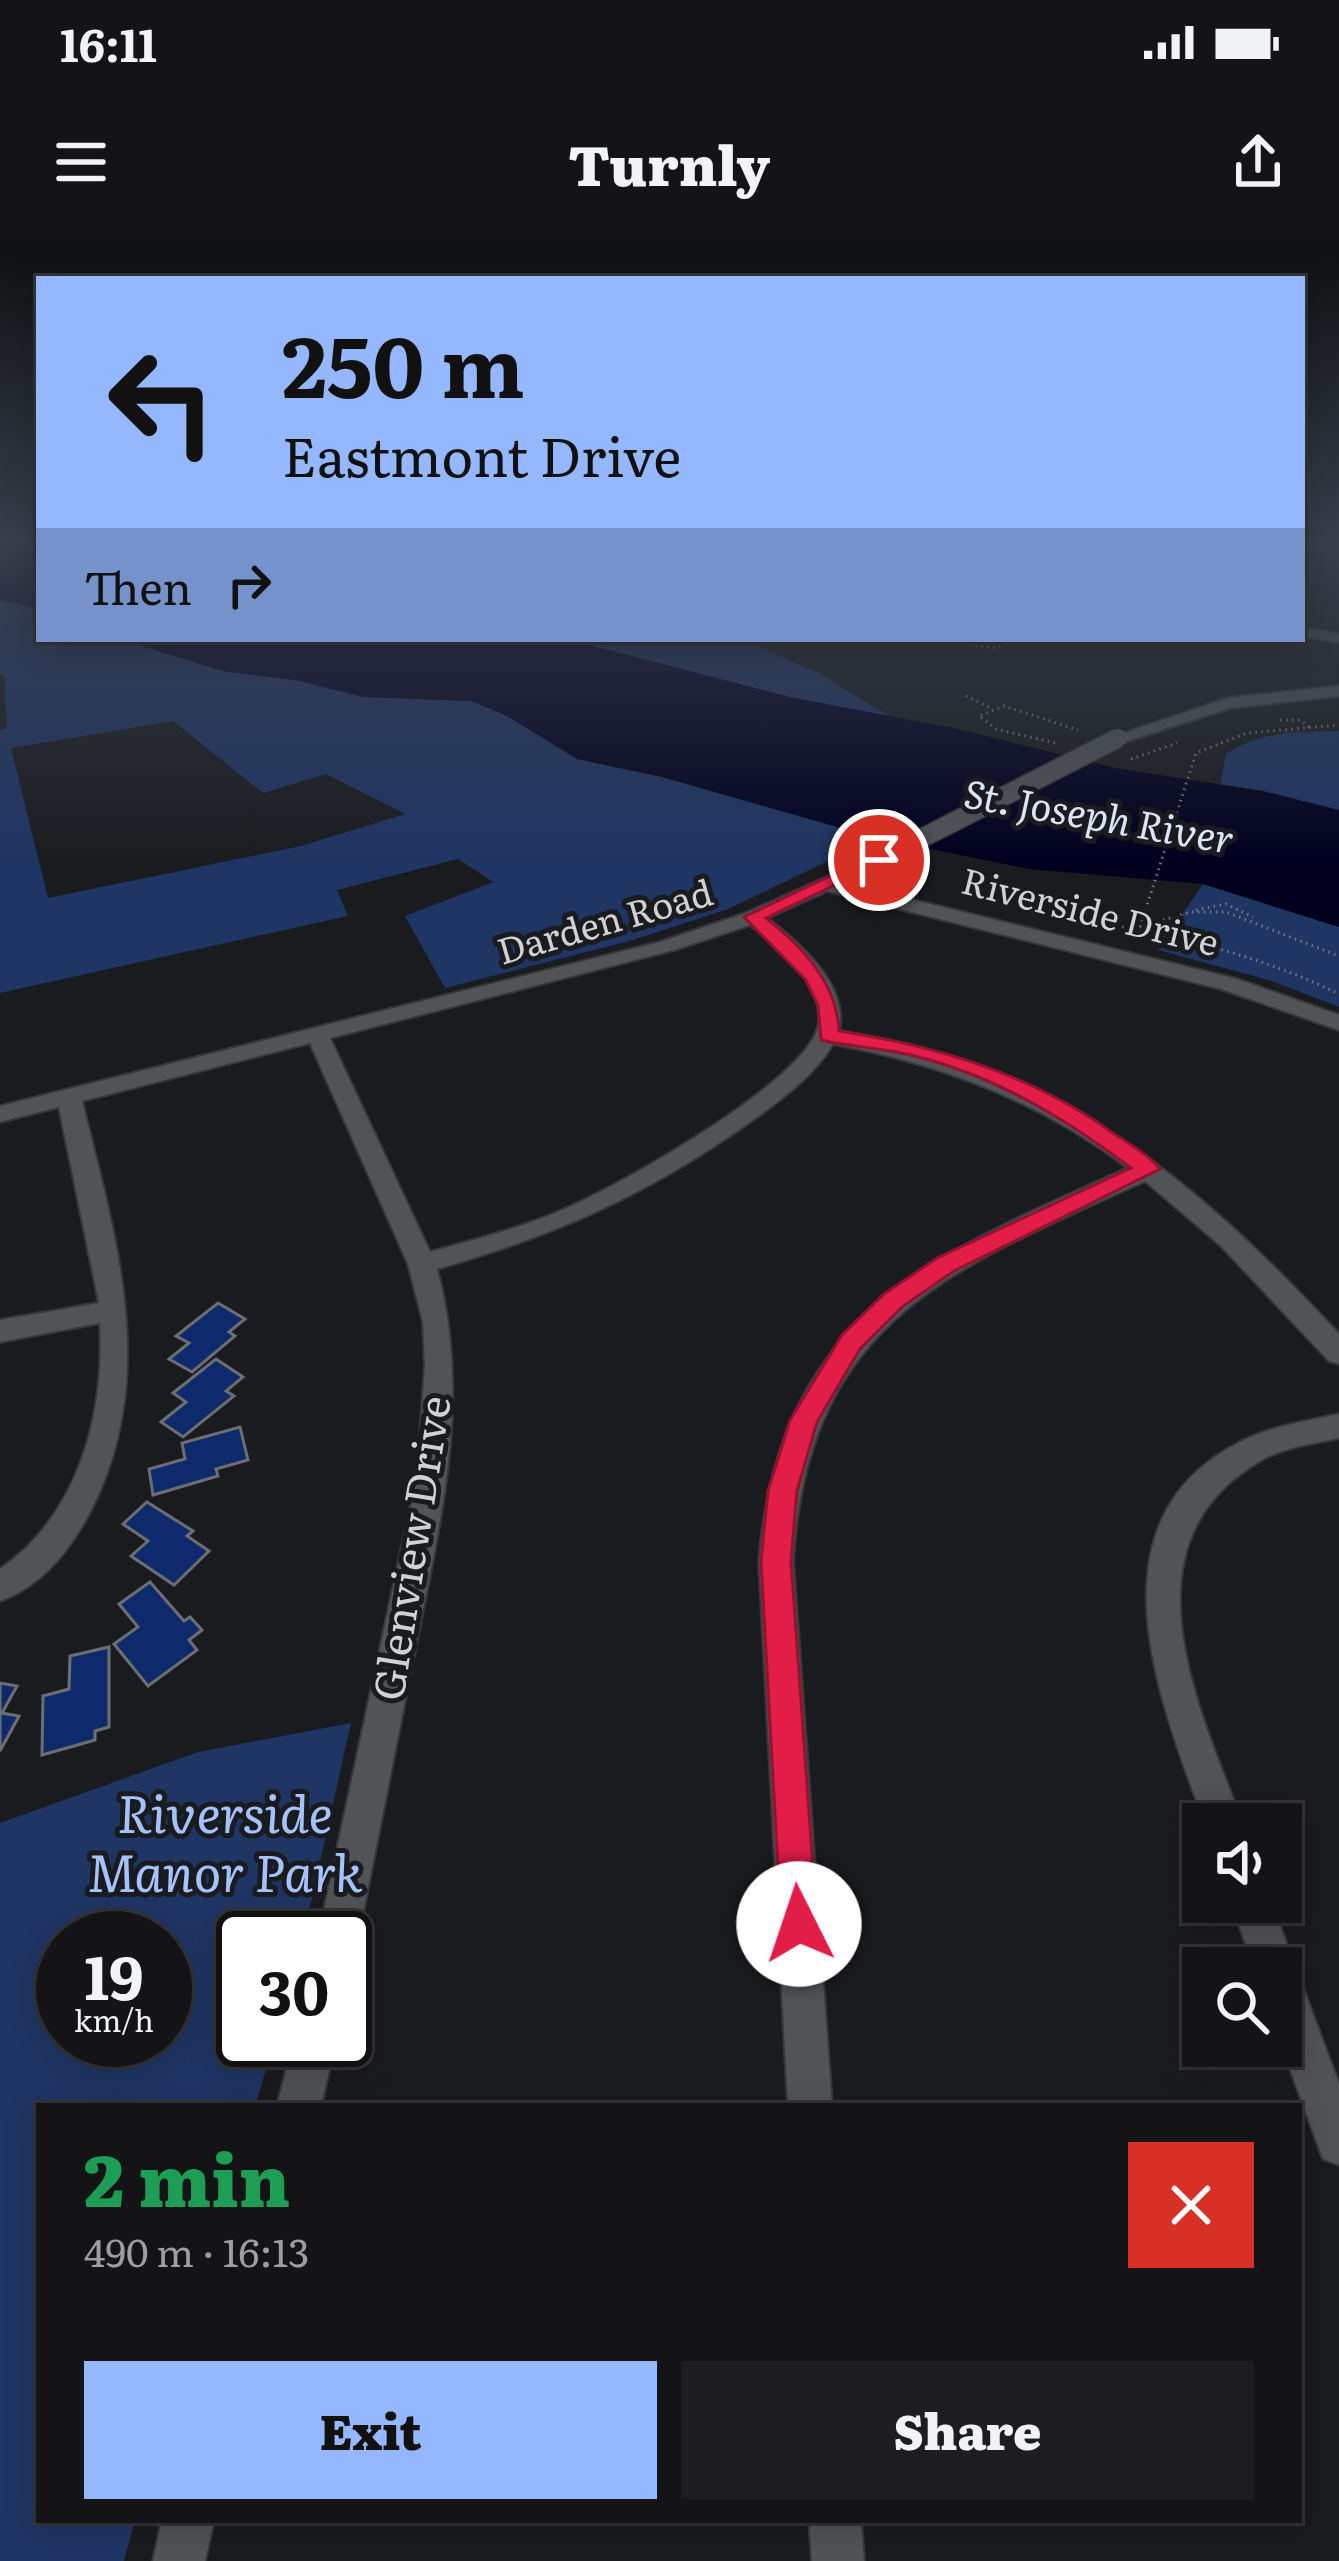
<!DOCTYPE html>
<meta charset="utf-8">
<style>
body{margin:0;font-family:Literata,serif;background:#1d1d1f;color:#f1f3f6;height:100vh;display:flex;flex-direction:column;font-size:45px;white-space:nowrap}
*{box-sizing:border-box;margin:0}
p{font-size:39px;color:#9d9ea1}
.icon{flex:none;width:66px;height:66px;fill:none;stroke:currentColor;stroke-width:2;stroke-linecap:round;stroke-linejoin:round}
.map{position:relative;flex:1;overflow:hidden}
.sheet{position:absolute;left:36px;top:1863px;width:1266px;height:420px;display:flex;flex-direction:column;background:#141416;border-radius:0px;box-shadow:0 6px 30px #0003,0 0 0 3px #333335}
.sheet>*{flex:none}
.guide{position:absolute;left:36px;top:36px;width:1269px;height:366px;border-radius:0px;box-shadow:0 6px 30px #0003,0 0 0 3px #333335;background:#94b7fd;color:#111;overflow:hidden}
.controls{position:absolute;left:1182px;top:1563px;display:grid;gap:24px}
.controls a{display:grid;place-items:center;width:120px;height:120px;border-radius:0px;background:#141416;box-shadow:0 6px 30px #0003,0 0 0 3px #333335;font-size:60px}
.speed{position:absolute;left:36px;top:1671px;display:flex;gap:24px;font-size:60px;font-weight:700;text-align:center}
.speed>*{display:grid;place-content:center;width:156px;height:156px;border-radius:50%;background:#141416;box-shadow:0 6px 30px #0003,0 0 0 3px #333335;line-height:1}
.speed small{font-size:30px;font-weight:400}
.speed .limit{border:6px solid #111;border-radius:18px;background:#fff;color:#111}
.pin{position:absolute;display:grid;place-items:center;width:102px;height:102px;color:#fff;margin:-51px;border:6px solid #fff;border-radius:50%;box-shadow:0 3px 12px #0007}
.me{position:absolute;width:132px;margin:-66px;rotate:356deg;stroke-linejoin:round;filter:drop-shadow(0 0 9px #0008)}
.turn{display:flex;align-items:center;gap:42px;height:252px;padding:0 48px;font-size:54px}
.turn .icon{width:156px;height:156px;stroke-width:2.5}
.turn b{display:block;font-size:84px;line-height:102px}
.then{display:flex;align-items:center;height:114px;padding:0 48px;background:#0003;gap:24px;font-size:45px}
.round{display:grid;place-items:center;flex:none;width:126px;height:126px;border-radius:0px;background:#1d1d1f}
.overview{display:flex;align-items:center;justify-content:space-between;height:204px;padding:0 48px}
h1{font-size:72px;font-weight:800;line-height:90px;color:#1e9e55}
.button{display:flex;gap:24px;margin-top:auto;padding:24px 48px}
.button a{flex:1;height:138px;border-radius:0px;background:#94b7fd;color:#111;font-size:48px;font-weight:800;line-height:138px;text-align:center}
.button a+a{background:#1d1d1f;color:#f1f3f6}
.status{display:flex;justify-content:space-between;align-items:center;height:84px;padding:0 60px;background:#141416;direction:ltr}
.status svg{height:33px;fill:currentColor}
header{display:flex;justify-content:space-between;align-items:center;height:156px;padding:0 48px;background:#141416;font-size:54px;font-weight:800}
.map>svg:first-child{display:block}
.green{fill:#1f3564;fill-rule:evenodd}
.water{fill:#00001e}
.building{fill:#0e2a6c;stroke:#6c6e71;stroke-width:3}
.lines{fill:none;stroke-linecap:round;stroke-linejoin:round}
.minor-casing{stroke:#363739;stroke-width:4}
.path{stroke:#78797c;stroke-width:3;stroke-dasharray:1.5 4.5;stroke-linecap:butt}
.minor{fill:#515356;fill-rule:evenodd}
.minor-bridge-casing{stroke:#363739;stroke-width:21;stroke-linecap:butt}
.minor-bridge{stroke:#515356;stroke-width:18}
.route{fill:#e11d48;stroke:#92132f;stroke-width:3}
.labels{text-anchor:middle;stroke-width:10;stroke-linejoin:round;paint-order:stroke}
.far-street-label{font-size:36px;fill:#d0d1d3;stroke:#1a1b1e}
.far-water-label{font-size:39px;font-style:italic;fill:#dae5f9;stroke:#1a1b1e}
.street-label{font-size:42px;fill:#d0d1d3;stroke:#1a1b1e}
.near-park-label{font-size:51px;font-style:italic;fill:#a4c2fd;stroke:#1a1b1e}
</style>
<div class="status"><b>16:11</b><svg viewBox="0 0 49 12"><path d="M0 12V9h3v3zM5 12V6h3v6zM10 12V3h3v9zM15 12V0h3v12zM26 1h20v11H26zM47 4h2v5h-2z"/></svg></div>
<header><svg class="icon" aria-label="menu" viewBox="0 0 24 24"><path d="M4 6h16M4 12h16M4 18h16"/></svg>Turnly<svg class="icon" aria-label="share" viewBox="0 0 24 24"><path d="M12 15V3M7 8l5-5 5 5M5 13v7h14v-7"/></svg></header>
<div class="map">
<svg width="1339" height="2321" viewBox="0 0 1339 2321">
<rect width="100%" height="100%" fill="#1a1b1e"/>
<path class="green" d="M0,360L39,369V399H119L223,431L295,440L363,457L472,461L507,476L577,519L662,537L876,598L728,669L633,700L445,748L405,676L493,642L458,619L337,650L348,676L0,753V490L7,488L4,435H0ZM173,481L263,553L326,534L405,574L301,606L48,658L11,508Z
M566,399H741L818,433L892,478L789,457Z
M1339,491V570L1220,546L1226,514C1261,490 1298,492 1339,491Z
M1203,644L1339,687V767L1272,741L1158,710Z
M351,1483L303,1698H243V1800H275L255,1866H39V2280H135L124,2321H0V1583L198,1512ZM165,1698V1800H63V1698Z"/>
<path class="water" d="M0,302H39V369L0,360Z
M119,399H566L790,457L958,489L1115,528L1263,551L1339,570V687L1203,644L1029,629L876,598L662,537L577,519L507,476L472,461L363,457L295,440L223,431Z"/>
<path class="building" d="M218,1063L245,1079L229,1092L235,1096L192,1132L169,1119L189,1103L176,1096Z
M216,1119L243,1137L226,1151L234,1156L183,1197L161,1182L186,1162L173,1153Z
M240,1187L248,1220L216,1229L218,1236L153,1255L149,1229L185,1219L182,1203Z
M147,1262L193,1291L187,1296L209,1311L174,1345L131,1316L148,1301L123,1284Z
M150,1342L184,1381L190,1377L202,1390L189,1400L197,1410L148,1446L114,1404L138,1387L119,1364Z
M109,1407V1487L95,1491V1500L42,1515L43,1456L69,1449L70,1416Z
M0,1443L17,1446L2,1473L19,1476L0,1511Z"/>
<g class="lines">
<defs>
<path id="minor" d="M1302,388L1339,394V402L1302,396Z
M1339,446V456L1230,468L1124,502L1110,498L1228,458Z
M879,614L889,620L886,624L844,643L1237,739L1339,775V790L1221,749L827,651L767,678C800,703 849,745 839,791C1064,831 1187,931 1339,1094V1124L1329,1121L1221,1006L1145,941C949,1030 808,1080 793,1321L832,1866H788L759,1321C780,1075 926,1018 1128,928C1039,861 942,824 833,804C815,835 782,859 753,880C649,954 559,994 437,1029C472,1159 440,1281 415,1410C396,1506 377,1602 358,1698L352,1712L345,1715V1698H318L417,1236L425,1126L423,1082L408,1024L310,803L82,861C116,1000 160,1137 90,1272C70,1310 42,1346 0,1361V1329C79,1275 105,1174 100,1083L0,1102V1080L99,1063L59,867L0,882V866L660,702L746,673ZM750,685C778,706 827,746 818,787C805,841 622,944 569,967C525,987 477,999 430,1012L330,798L674,710Z
M1339,1174V1198C1313,1204 1283,1207 1260,1221C1119,1304 1198,1466 1243,1584H1205C1160,1460 1084,1279 1242,1201C1272,1186 1307,1181 1339,1174Z
M1231,1662H1271L1339,1844V1925L1323,1919L1281,1804V1728H1254Z
M294,1800H336L321,1866H277Z
M162,2280H214L205,2321H153Z
M809,2280H861L864,2321H812Z"/>
</defs>
<use href="#minor" class="minor-casing"/>
<path class="path" d="M1328,302L1339,306
M928,399L995,408L1017,399
M966,456L991,468
M1280,480H1300L1309,487
M1055,503L996,489L979,476L1004,466L1078,490
M1131,519L1177,503
M1196,670L1226,664L1253,677
M1051,676C1151,690 1247,709 1339,754
M1140,687L1196,513L1247,493L1339,485
M1140,687L1191,672H1226L1339,716"/>
<use href="#minor" class="minor"/>
<defs>
<path id="minor-bridge" d="M879,620L1118,498"/>
</defs>
<use href="#minor-bridge" class="minor-bridge-casing"/>
<use href="#minor-bridge" class="minor-bridge"/>
</g>
<linearGradient id="sky" x2="0" y2="1"><stop stop-color="#0e0f10"/><stop offset="0.48" stop-color="#383f4c"/><stop offset="1" stop-color="#383f4c" stop-opacity="0"/></linearGradient>
<rect width="1339" height="627" fill="url(#sky)"/>
<path class="route" d="M872,616L887,620L766,678C803,707 837,743 839,791C938,806 1034,835 1116,895C1131,905 1149,915 1160,929L954,1031L902,1067L860,1109L817,1182L797,1251L791,1321L817,1684L812,1697L799,1703L786,1697L781,1684L761,1321L768,1251L790,1180L842,1095L884,1054L937,1018L1131,928C1061,875 984,829 896,812C871,807 846,806 821,800L818,765L805,739L744,677Z"/>
<g class="labels">
<g class="far-street-label">
<text transform="translate(1090 672) rotate(14)" y="13">Riverside Drive</text>
<text transform="translate(605 682) rotate(-16)" y="13">Darden Road</text>
</g>
<g class="far-water-label">
<text transform="translate(1099 577) rotate(10)" y="14">St. Joseph River</text>
</g>
<g class="street-label">
<text transform="translate(412 1308) rotate(-81)" y="15">Glenview Drive</text>
</g>
<g class="near-park-label">
<text x="225" y="1593">Riverside<tspan x="225" dy="59">Manor Park</tspan></text>
</g>
</g>
</svg>
<div class="controls">
<a><svg class="icon" aria-label="sound" viewBox="0 0 24 24"><path d="M4 9h4l5-4v14l-5-4H4zM17 9q2 3 0 6"/></svg></a>
<a><svg class="icon" aria-label="search" viewBox="0 0 24 24"><circle cx="10" cy="10" r="6"/><path d="M15 15l6 6"/></svg></a>
</div>
<div class="speed"><div>19<small>km/h</small></div><div class="limit">30</div></div>
<div class="pin" style="left:879px;top:620px;background:#d93025"><svg class="icon" aria-label="arrive" viewBox="0 0 24 24"><path d="M6 21V4h12l-3 4 3 4H6"/></svg></div>
<svg class="me" style="left:799px;top:1684px" viewBox="-20 -20 40 40"><circle r="19" fill="#fff"/><path d="M0-13L10 11 0 6-10 11z" fill="#e11d48"/></svg>
<div class="guide">
<div class="turn"><svg class="icon" aria-label="left" viewBox="0 0 24 24"><path d="M17 20v-9H6M10 6l-5 5 5 5"/></svg><div><b>250 m</b>Eastmont Drive</div></div>
<div class="then">Then<svg class="icon" aria-label="right" viewBox="0 0 24 24"><path d="M7 20v-9h11M14 6l5 5-5 5"/></svg></div>
</div>
<section class="sheet">
<div class="overview"><div><h1>2 min</h1><p>490 m · 16:13</p></div><a class="round" style="background:#d93025;color:#fff"><svg class="icon" aria-label="close" viewBox="0 0 24 24"><path d="M6 6l12 12M18 6L6 18"/></svg></a></div>
<div class="button"><a>Exit</a><a>Share</a></div>
</section>
</div>
